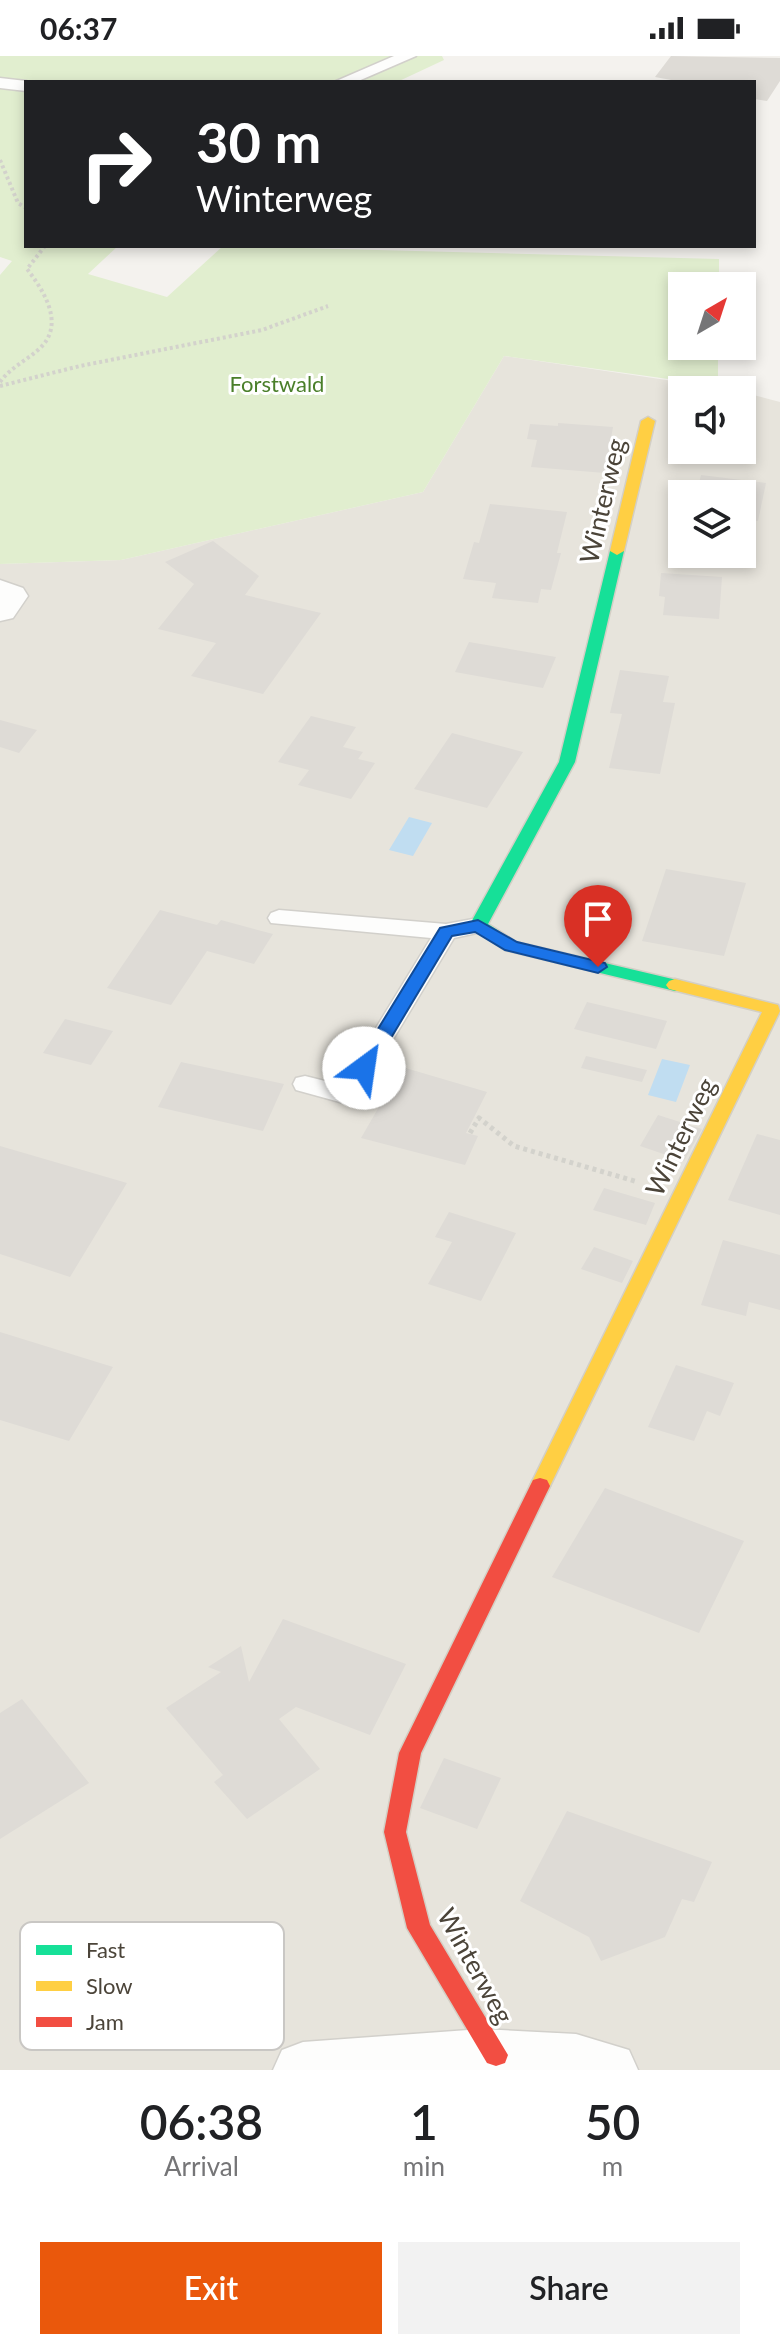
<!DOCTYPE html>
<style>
body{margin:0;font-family:Lato,sans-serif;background:#f2f2f2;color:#202124;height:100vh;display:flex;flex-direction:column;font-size:30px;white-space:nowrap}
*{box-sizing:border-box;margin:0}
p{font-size:26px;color:#757577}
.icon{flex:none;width:44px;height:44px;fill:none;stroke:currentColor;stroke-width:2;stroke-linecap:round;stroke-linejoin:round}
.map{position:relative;height:2014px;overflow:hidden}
.details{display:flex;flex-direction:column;background:#fff;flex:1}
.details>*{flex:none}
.banner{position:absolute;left:24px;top:24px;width:732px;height:168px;border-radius:0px;box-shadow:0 4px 12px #0003;background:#202124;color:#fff;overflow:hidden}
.needle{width:52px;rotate:39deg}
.controls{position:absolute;left:668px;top:216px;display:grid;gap:16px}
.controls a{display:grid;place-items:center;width:88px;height:88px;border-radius:0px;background:#fff;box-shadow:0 4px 12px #0003;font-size:40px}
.pin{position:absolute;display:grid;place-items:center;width:68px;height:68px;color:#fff;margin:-82px -34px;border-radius:50% 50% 50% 0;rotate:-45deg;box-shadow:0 0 8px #0007}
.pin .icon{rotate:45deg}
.me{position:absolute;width:88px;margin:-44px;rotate:31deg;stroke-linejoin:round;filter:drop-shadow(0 0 6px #0008)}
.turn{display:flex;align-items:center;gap:28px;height:168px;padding:0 40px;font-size:36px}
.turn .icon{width:104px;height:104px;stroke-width:2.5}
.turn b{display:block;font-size:56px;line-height:68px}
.eta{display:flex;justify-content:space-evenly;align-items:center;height:136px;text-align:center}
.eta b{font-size:48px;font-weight:600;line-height:56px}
.button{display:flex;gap:16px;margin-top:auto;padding:16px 40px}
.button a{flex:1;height:92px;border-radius:0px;background:#ea580c;color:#fff;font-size:32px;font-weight:600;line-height:92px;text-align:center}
.button a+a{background:#f2f2f2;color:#202124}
.status{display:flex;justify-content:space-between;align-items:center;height:56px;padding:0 40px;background:#fff;direction:ltr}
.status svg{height:22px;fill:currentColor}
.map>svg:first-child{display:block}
.residential{fill:#e7e4dc;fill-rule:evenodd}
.green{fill:#e1eecf}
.water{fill:#c0ddf1}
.building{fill:#dedbd6}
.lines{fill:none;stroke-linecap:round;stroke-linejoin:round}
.lane-casing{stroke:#d2d0cb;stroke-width:3}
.street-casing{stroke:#d2d0cb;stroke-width:3}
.fast-casing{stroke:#d3cfc5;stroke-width:3}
.slow-casing{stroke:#d3cfc5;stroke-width:3}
.jam-casing{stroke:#d3cfc5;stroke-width:3}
.path-far1{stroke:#d3d2cc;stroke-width:4;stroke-dasharray:3 3;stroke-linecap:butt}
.path{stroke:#d3d2cc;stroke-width:5;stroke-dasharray:4 4;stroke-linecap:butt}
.lane{fill:#fdfdfc;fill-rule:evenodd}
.street{fill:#fdfdfc;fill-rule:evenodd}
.fast{fill:#16e098;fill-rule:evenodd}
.slow{fill:#ffcf43;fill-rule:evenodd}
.jam{fill:#f24e42;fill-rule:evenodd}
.route{fill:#1a73e8;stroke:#114b97;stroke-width:2}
.labels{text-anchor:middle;stroke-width:6;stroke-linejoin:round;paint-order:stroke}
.far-park-label{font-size:22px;fill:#4a7f2a;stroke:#fff}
.street-label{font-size:26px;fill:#4b4439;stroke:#fff}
.key{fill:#fff;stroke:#c9c7c4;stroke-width:2}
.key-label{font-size:22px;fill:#4b4439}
</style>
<div class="status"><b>06:37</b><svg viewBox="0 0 49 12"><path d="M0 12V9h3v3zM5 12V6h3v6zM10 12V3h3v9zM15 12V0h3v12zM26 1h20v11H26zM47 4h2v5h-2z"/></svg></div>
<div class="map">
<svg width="780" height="2014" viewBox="0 0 780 2014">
<rect width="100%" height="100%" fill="#f4f2ee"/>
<path class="residential" d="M504,300L734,334H682V394H742V336L780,346V2014H0V508L121,504L423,436ZM682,438H742V498H682Z"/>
<path class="green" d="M0,0H442L444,4L397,26H26V190H118L88,218L167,241L223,190L719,203V230H682V290H718V330L504,300L423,436L121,504L0,508V219L12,205L0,201Z"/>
<path class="water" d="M409,761L432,767L413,800L389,794Z
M662,1003L690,1009L676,1046L648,1039Z"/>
<path class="building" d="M671,0L780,2V25L767,45L754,43V26H682L655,21Z
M558,367L613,371L605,417L531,411L537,384L527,383L530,368L558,370Z
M701,419L766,427L758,465L742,464V438H696Z
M490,448L567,456L557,497H561L551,534L541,533L538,547L492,542L496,527L463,523L474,486L479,487Z
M213,485L259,520L245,539L321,557L263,638L191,620L216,587L158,573L194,528L165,506Z
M661,517L722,521L719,563L663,559L665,541L659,540Z
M469,586L556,601L543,632L455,616Z
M620,614L669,620L663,646L675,647L660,718L609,712L622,658L610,657Z
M311,660L356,671L343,691L363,696L358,703L375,707L351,743L298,729L309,714L278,706Z
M0,664L37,674L19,697L0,691Z
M452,677L523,696L487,752L414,733Z
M666,813L746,827L724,900L642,885Z
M160,854L217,869L221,864L273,878L254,908L207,895L171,949L107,932Z
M587,946L667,965L656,993L574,973Z
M65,963L113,975L91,1009L43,997Z
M586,1000L647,1014L642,1026L581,1012Z
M181,1006L284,1028L263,1075L158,1051Z
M402,1011L487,1036L466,1077L478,1080L465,1109L361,1082Z
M658,1059L702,1073L684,1105L640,1090Z
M757,1078L780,1084V1159L728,1144Z
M0,1090L127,1127L70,1221L0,1198Z
M604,1132L655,1147L646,1169L593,1154Z
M449,1156L516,1177L481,1245L428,1228L452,1186L435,1181Z
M723,1184L780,1199V1254L749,1246L746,1260L701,1249Z
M594,1191L633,1205L622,1227L581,1213Z
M0,1276L113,1311L69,1385L0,1364Z
M676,1309L734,1327L720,1360L707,1355L694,1385L648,1371Z
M605,1432L744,1485L699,1577L552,1521Z
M283,1563L406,1608L370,1679L296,1651L279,1663L320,1713L247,1763L214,1726L223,1719L166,1652L221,1616L208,1611L241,1590L249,1626Z
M22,1643L89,1727L0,1783V1657Z
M444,1702L501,1722L477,1773L420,1752Z
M567,1755L712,1806L694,1846L682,1843L665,1881L601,1905L589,1881L520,1845Z"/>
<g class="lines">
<defs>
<path id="lane" d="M394,0H416L356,26H334Z
M0,22L26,25L29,26H26V35L0,32Z
M279,854L446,868L478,862L486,865L489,870L486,875L454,882L356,1045L347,1048L296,1034L293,1028L296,1022L305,1020L341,1029L431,882L271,867L268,862L271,857Z"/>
<path id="street" d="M0,524L23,532L28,540L13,562L0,565Z
M482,1973L576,1978L629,1994L638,2014H273L282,1994L303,1986Z"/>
<path id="fast" d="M617,491L624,495L575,706L488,868L516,886L681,925L684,929L681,933L675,935L505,894L469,870L559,706L610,495Z"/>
<path id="slow" d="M648,361L655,365L624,495L617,499L610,495L641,365Z
M675,923L778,949L780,955L550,1430L547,1436L540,1438L533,1436L530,1430L762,956L669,933L666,929L669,925Z"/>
<path id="jam" d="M540,1422L547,1424L550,1430L421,1697L406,1776L430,1869L508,1999L505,2007L496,2010L487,2007L407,1872L384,1776L399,1697L530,1430L533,1424Z"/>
</defs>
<use href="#lane" class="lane-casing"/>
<use href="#street" class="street-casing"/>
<use href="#fast" class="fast-casing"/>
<use href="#slow" class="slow-casing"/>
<use href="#jam" class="jam-casing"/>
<path class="path-far1" d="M0,104L18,147L26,152
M0,326C11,311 26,305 39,293C66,269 44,235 27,213L45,190
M0,330L80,310L262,274L328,250"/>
<path class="path" d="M470,1077L479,1062L514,1090L638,1126"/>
<use href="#lane" class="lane"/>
<use href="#street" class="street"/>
<use href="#fast" class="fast"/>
<use href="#slow" class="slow"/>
<use href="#jam" class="jam"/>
</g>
<path class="route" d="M478,864L517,886L605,907L607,911L598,917L505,894L475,876L452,880L370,1017H357L354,1012L440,872Z"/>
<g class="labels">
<g class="far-park-label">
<text x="277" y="336">Forstwald</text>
</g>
<g class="street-label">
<text transform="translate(603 445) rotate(-77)" y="9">Winterweg</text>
<text transform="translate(681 1081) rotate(-64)" y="9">Winterweg</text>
<text transform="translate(475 1910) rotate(61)" y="9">Winterweg</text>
</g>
</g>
<rect x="20" y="1866" width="264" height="128" rx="12" class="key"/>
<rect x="36" y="1889" width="36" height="10" fill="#16e098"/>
<rect x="36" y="1925" width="36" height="10" fill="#ffcf43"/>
<rect x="36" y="1961" width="36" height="10" fill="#f24e42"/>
<g class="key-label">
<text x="86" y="1902">Fast</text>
<text x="86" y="1938">Slow</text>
<text x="86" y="1974">Jam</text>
</g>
</svg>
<div class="controls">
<a><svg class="needle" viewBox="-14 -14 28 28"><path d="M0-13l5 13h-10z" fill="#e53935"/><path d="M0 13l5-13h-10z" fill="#757577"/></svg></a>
<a><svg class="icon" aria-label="sound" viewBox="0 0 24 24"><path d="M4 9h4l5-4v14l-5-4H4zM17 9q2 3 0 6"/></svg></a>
<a><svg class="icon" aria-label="layers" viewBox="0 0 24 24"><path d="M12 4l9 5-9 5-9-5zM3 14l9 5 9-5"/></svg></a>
</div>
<div class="pin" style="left:598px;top:911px;background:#d93025"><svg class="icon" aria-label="arrive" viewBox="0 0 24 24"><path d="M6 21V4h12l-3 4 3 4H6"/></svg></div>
<svg class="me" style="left:364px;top:1012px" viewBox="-20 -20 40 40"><circle r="19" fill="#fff"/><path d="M0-13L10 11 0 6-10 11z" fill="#1a73e8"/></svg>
<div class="banner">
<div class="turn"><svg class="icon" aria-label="right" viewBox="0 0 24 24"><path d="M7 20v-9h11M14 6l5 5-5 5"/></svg><div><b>30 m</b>Winterweg</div></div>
</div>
</div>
<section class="details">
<div class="eta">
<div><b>06:38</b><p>Arrival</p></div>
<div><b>1</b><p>min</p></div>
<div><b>50</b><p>m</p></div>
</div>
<div class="button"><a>Exit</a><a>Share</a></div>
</section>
